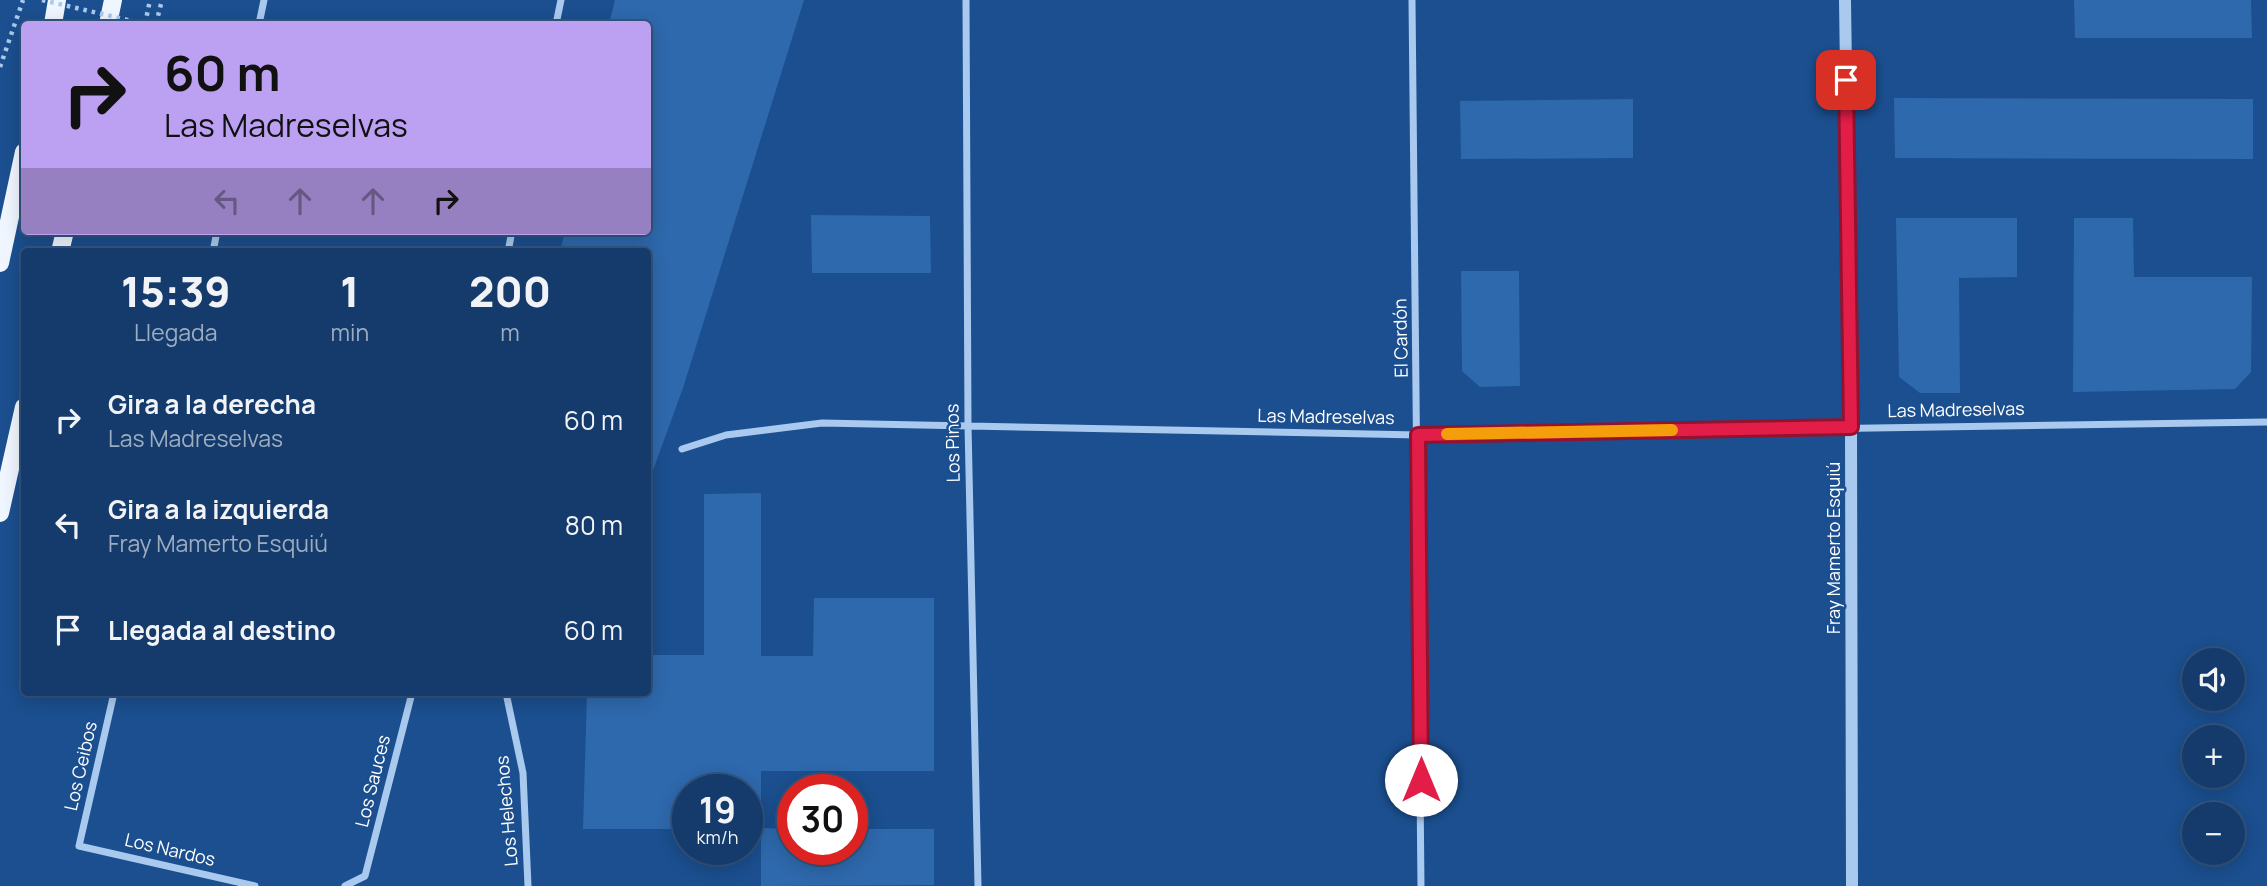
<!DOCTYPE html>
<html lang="es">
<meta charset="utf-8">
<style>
body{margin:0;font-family:Manrope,sans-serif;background:#214673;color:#f1f3f6;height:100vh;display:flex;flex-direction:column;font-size:26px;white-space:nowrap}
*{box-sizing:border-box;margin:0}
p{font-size:23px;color:#9dadc1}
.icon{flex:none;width:38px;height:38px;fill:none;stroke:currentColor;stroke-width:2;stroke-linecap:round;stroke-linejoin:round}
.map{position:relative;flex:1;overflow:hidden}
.side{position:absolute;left:21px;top:248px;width:630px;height:448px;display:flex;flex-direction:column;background:#143b6b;border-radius:7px;box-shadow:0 4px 18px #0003,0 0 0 2px #33557e}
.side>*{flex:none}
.banner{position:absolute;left:21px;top:21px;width:630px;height:214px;border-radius:7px;box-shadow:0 4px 18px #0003,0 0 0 2px #33557e;background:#bca0f2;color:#111;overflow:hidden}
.controls{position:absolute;left:2182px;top:648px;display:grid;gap:14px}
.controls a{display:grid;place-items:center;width:63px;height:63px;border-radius:50%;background:#143b6b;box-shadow:0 4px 18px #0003,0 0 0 2px #33557e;font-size:35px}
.speed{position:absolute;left:672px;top:774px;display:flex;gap:14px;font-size:35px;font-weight:700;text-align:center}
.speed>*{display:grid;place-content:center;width:91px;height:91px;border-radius:50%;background:#143b6b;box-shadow:0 4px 18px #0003,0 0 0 2px #33557e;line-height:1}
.speed small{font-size:18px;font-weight:400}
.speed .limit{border:10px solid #d22;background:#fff;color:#111}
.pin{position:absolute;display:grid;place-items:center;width:60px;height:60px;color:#fff;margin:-30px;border-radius:14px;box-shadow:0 4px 10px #0006}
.me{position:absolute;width:77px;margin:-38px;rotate:0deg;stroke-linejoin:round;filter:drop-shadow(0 0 5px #0008)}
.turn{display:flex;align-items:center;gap:24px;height:147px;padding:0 28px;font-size:32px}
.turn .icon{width:91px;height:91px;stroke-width:2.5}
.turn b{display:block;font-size:49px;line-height:60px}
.lanes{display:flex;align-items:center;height:66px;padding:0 28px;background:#0003;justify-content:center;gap:35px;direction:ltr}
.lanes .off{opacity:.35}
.eta{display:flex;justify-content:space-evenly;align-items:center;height:119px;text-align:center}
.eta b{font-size:42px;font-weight:800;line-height:49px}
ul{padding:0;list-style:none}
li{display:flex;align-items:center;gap:21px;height:105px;padding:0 28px}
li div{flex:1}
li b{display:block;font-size:26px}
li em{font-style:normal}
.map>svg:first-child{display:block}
.green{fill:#2e69ad}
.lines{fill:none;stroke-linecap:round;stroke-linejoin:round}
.path{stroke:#a9c9ee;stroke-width:4.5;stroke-dasharray:3.5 5;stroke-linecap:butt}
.minor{stroke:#a9c9ee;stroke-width:7}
.tertiary{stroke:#a9c9ee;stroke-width:12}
.primary{stroke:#f0f6ff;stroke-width:18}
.path-bridge{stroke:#a9c9ee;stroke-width:4.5;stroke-dasharray:3.5 5;stroke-linecap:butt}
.route-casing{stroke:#92132f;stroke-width:18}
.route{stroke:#e11d48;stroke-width:12}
.slow{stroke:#f59e0b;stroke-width:12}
.labels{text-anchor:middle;stroke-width:5;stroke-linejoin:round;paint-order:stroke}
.street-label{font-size:18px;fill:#fff;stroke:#1b4f8f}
</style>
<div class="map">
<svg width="2267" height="886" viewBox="0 0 2267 886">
<rect width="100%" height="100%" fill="#1b4f8f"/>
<path class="green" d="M615,0H804L683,388L648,484V252H560L565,231H648V24H609Z
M2074,0H2251L2252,38H2075Z
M1894,98L2253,99V159L1895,158Z
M1633,99V158L1461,159L1460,101Z
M811,215L930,216L931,273H812Z
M1896,218H2017V277L1959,278L1960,393H1920L1899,377Z
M2074,218H2133L2134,277H2252L2251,372L2235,389L2073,392Z
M1461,271H1519L1520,386L1480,387L1462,371Z
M761,493V656H813L814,598H934V771H761V828L793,829V849H852V829H934V885L761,886V829H747V789H688V829H583L587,693H648V655H704V494Z"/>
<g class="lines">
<path class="path" d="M145,24L150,0
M156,24L162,0
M0,67L23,0"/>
<path class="minor" d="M966,0L968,425L978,886
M1412,0L1421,886
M259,24L264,0
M556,24L561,0
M213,252L217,231
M508,252L512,231
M682,449L726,435L822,423L1418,435L2267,422
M114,693L79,846L255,886
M506,693L523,773L528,886
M345,886L365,876L412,693"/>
<path class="tertiary" d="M1845,0L1851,427L1852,886"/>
<path class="primary" d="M53,24L57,0
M108,24L113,0
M60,252L65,231
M0,263L24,152
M0,513L24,407"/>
<path class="path-bridge" d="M42,0L145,24"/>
</g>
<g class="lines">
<defs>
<path id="route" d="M1421,780L1418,435L1851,427L1846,80"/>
</defs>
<use href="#route" class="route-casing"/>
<use href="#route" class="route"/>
<path class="slow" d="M1447,434L1672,430"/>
</g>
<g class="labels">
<g class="street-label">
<text transform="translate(1401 338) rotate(-91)" y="6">El Cardón</text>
<text transform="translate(1956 410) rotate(-1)" y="6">Las Madreselvas</text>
<text transform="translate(1326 417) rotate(1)" y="6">Las Madreselvas</text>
<text transform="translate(953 443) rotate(-91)" y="6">Los Pinos</text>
<text transform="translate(1834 548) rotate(-90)" y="6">Fray Mamerto Esquiú</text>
<text transform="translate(81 766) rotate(-77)" y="6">Los Ceibos</text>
<text transform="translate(373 781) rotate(-76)" y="6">Los Sauces</text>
<text transform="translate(507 811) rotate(-95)" y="6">Los Helechos</text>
<text transform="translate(170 850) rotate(13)" y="6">Los Nardos</text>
</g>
</g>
</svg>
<div class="controls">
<a><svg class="icon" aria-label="sound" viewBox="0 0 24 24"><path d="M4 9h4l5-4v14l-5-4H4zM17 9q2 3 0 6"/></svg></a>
<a>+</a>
<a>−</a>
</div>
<div class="speed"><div>19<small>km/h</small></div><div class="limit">30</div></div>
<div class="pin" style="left:1846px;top:80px;background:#d93025"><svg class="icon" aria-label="arrive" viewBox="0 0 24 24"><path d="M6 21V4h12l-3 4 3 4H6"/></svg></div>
<svg class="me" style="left:1421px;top:780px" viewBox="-20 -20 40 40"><circle r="19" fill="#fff"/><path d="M0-13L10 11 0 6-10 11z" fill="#e11d48"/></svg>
<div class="banner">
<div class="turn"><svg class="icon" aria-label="right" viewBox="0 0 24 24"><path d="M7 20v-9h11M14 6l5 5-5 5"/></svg><div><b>60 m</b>Las Madreselvas</div></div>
<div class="lanes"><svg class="icon off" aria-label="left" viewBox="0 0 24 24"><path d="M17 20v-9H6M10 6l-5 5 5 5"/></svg><svg class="icon off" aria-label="ahead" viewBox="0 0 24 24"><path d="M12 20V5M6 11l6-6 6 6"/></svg><svg class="icon off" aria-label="ahead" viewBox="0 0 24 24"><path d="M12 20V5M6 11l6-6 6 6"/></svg><svg class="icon" aria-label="right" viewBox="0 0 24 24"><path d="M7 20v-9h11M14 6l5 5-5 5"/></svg></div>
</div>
<section class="side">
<div class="eta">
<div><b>15:39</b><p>Llegada</p></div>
<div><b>1</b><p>min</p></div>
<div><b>200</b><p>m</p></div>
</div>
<ul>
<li><svg class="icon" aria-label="right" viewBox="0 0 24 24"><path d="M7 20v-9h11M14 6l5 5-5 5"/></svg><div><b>Gira a la derecha</b><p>Las Madreselvas</p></div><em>60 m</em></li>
<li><svg class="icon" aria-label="left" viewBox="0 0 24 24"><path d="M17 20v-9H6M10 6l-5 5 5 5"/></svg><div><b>Gira a la izquierda</b><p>Fray Mamerto Esquiú</p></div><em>80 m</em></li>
<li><svg class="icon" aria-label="arrive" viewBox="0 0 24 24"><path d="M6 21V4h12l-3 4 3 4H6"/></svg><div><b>Llegada al destino</b></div><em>60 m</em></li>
</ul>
</section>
</div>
